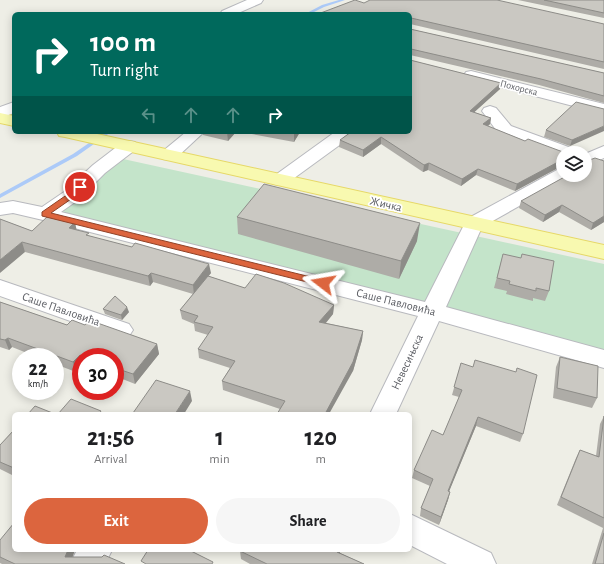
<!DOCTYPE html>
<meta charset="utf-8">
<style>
body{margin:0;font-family:"Alegreya Sans",sans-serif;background:#f6f6f6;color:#202124;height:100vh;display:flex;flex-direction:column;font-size:15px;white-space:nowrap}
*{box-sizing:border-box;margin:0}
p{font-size:13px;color:#757577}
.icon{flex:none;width:22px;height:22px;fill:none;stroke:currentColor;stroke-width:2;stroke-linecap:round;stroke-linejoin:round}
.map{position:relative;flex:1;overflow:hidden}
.drawer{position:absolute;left:12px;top:412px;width:400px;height:140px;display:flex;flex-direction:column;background:#fff;border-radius:6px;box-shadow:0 2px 10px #0003}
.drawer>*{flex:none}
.top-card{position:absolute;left:12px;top:12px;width:400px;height:122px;border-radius:6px;box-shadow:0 2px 10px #0003;background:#00695c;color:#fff;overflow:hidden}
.fabs{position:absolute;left:556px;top:146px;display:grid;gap:8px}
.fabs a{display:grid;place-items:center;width:36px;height:36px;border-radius:50%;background:#fff;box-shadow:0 2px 10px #0003;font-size:20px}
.speed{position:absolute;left:12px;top:348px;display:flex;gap:8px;font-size:20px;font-weight:700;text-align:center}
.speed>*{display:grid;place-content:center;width:52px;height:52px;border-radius:50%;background:#fff;box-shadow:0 2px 10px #0003;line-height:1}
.speed small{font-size:10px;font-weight:400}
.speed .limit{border:6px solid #d22;background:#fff;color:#111}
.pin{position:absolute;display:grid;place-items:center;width:34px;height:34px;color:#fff;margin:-17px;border:2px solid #fff;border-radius:50%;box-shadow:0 1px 4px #0007}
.me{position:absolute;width:44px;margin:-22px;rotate:284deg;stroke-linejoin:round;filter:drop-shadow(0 0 3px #0008)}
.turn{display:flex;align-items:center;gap:14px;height:84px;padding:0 12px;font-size:18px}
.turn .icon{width:52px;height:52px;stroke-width:2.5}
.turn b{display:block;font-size:28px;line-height:34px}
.lanes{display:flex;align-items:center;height:38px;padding:0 12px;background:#0003;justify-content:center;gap:20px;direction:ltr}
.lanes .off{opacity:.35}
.eta{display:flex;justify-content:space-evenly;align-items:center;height:68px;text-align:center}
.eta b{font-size:24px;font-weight:700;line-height:28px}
.button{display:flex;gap:8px;margin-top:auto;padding:8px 12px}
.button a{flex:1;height:46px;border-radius:24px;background:#dc653e;color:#fff;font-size:16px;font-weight:700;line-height:46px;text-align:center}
.button a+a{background:#f6f6f6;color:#202124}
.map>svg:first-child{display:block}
.green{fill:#c4e4ca}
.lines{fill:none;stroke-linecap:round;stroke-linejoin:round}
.stream{fill:#accaf8;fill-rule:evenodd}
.minor-casing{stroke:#b8b9be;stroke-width:2}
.major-casing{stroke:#e6d867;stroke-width:2}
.minor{fill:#fff;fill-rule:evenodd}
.major{fill:#f8f9b0;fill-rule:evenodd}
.wall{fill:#aeaca7}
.shaded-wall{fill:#8d8c88}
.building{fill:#cac8c2;stroke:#8d8c88}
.route{fill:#dc653e;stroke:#8f4228}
.labels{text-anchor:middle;stroke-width:3.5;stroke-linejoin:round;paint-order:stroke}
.far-street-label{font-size:10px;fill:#5d5f65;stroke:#fff}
.street-label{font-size:12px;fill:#5d5f65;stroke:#fff}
</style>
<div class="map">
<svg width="604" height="564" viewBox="0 0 604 564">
<rect width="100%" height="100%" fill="#eeeee6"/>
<path class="green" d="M114,157L604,264V359L54,217Z"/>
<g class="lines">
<path class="stream" d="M339,0H345L324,7L310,14H305L322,5Z
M105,132H111L77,156L0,198V194L73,154Z"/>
<defs>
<path id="minor" d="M247,0H263L261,3L236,14H220L222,11Z
M471,71L604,104V114L466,78L464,75L466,72Z
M14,102V113L0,118V107Z
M490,106L496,108L511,126L574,149L577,153H563L562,157L499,134L482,111L484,108Z
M186,132H204L175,159L169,160L163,159L160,155L163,151Z
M335,132H354L352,136L286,184L280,185L274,184L271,180L274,176Z
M129,141L135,142L138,146L135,150L105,173L78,200L61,212L425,302L467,219L557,170L563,169V175H571L569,178L482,227L446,307L604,350V368L439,321L396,414H370L418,316L43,220L13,213L0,215V203L13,201L42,207L64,192L93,165L123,142Z
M604,146V158L585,166V154Z
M0,280L129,324L133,330L129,336L121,339L0,296Z
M410,514L491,553L496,564H447L410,545Z
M77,550H112L105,564H70Z"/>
<path id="major" d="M0,113L14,116V126L0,123Z
M57,132H88L604,245V259L65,137L59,136Z"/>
</defs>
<use href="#minor" class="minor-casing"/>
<use href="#major" class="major-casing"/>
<use href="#minor" class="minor"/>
<use href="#major" class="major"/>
</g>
<path class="wall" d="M518,0H604V18Z
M364,3L604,24V69L410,24V14Z
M410,29L604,73V103L539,85L410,55Z
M410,60L501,83L500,89L474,112L491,118L490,124L488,126L525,141L563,153V168L556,169L515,191L476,175L461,186L428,170L423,172L381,144L363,157L339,147L340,140L410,132Z
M604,109L570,146L544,137L546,130Z
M203,132H236L228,141L203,135Z
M241,132H300L294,142Z
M587,161H604V222L591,230L559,212L543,222L519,208L521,201L585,175Z
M237,217L417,241L399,279L238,234Z
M0,219L32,231L77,230L90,236L211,273L208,276L245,288L334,305L333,314L326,323L363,331L362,340L353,371L280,409L223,390L222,381L230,368L199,358L198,349L208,335L195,331L194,324L182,319L180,310L193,294L153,282L150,286L25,252Z
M503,254L549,291L545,301L533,298V301L506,294L507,291L494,288Z
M0,302L67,325H85L157,344L159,354L135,384L115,376V357H81V367L76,372L55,364V357H37L12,347L9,350L0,347Z
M103,309L129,312L122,320L105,314Z
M560,357L597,398L592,408L553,398L556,367Z
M461,363L523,434L520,442L476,426L449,491L450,492L448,500L439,525L420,516L421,508L430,486L412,478L414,470L443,435L459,397L452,395Z
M604,416V564H592L603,528L557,505L576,458L580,450L596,456L600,424Z
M14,430V476L0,469V445Z
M0,540L75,550L72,557L125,564H2L0,563Z
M240,551L340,553L364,564H250L241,559Z"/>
<path class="shaded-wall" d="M501,83L500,89L469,117L470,111Z
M491,118L490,124L482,131L483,124Z
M604,126V131L570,146L572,140Z
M227,132H236L228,141Z
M294,132H300L294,142Z
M381,137V144L363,157V150Z
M558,162L556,169L515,191L517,184Z
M429,163L428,170L423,172L424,165Z
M478,169L476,175L461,186L462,179Z
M562,205L559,212L543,222L545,215Z
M604,216V222L591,230L593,223Z
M75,222L77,232L69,228Z
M420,223L417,241L399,279L401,261Z
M22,242L25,252L0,273V260Z
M209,264L211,273L194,295L193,285Z
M151,273L153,282L150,286L148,276Z
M334,305L333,314L319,331V322Z
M127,307L129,312L122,320L121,315Z
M363,331L362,340L353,371L329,414H325Z
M8,338L12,347L9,350L5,340Z
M157,344L159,354L135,384L133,374Z
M80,355L81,359V367L76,372L73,362Z
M190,391L192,401L184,414H175Z
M478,417L476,426L446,499L448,491Z
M450,492L448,500L439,525L441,517Z
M68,550H75L70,564L65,557Z
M338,550H341L337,560V552Z"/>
<path class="building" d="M355,0L364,3L370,0H497L604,24V62L411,18L410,19V14H318Z
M544,0H604V13Z
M410,27V29L604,73V96L541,79L411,49L410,50Z
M410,57V60L501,83L470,111L491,118L483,124L525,141L528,139L563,152L567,148L581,153H563V162H558L517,184L478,169L462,179L429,163L424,165L381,137L363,150L340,140L351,132H410Z
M576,102L604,109V126L572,140L546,130Z
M585,154L586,155L587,161L595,158L604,161V216L593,223L562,205L545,215L521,201L568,175H585Z
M264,184L420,223L401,261L237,217Z
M48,216L75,222L69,228L89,233L86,235L132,247L135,243L209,264L193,285L151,273L148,276L22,242L0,260V219L32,231Z
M503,254L521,258L522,254L554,261L549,291L536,288V291L509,284L510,281L497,278Z
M256,274L284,283L334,305L319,322L363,331L353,362L325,414H277L285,401L222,381L235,361L198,349L213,327L194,322L198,316L180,310L208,276L245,288Z
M115,296L127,307L121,315L103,309Z
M0,302L67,325L72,320L85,325L89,320L157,344L133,374L115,368V357H85L80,355L73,362L8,338L5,340L0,339Z
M560,357L598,366L597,398L557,388Z
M475,360L516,372L517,368L537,375L523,434L478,417L448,491L450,492L441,517L421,508L433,479L414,470L432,430L443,435L462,390L454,387L461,363L473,367Z
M156,380L190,391L175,414H136L133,413Z
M71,399L101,411L99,414H58Z
M35,406L55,414H28Z
M604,416V518L561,497L580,450L599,457Z
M14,430V468L0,462V445Z
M14,523V550H68L65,557H102L104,555L125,564H15L0,557V540Z
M604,533V564H595Z
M148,550H189L213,562L212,564H146L141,561Z
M241,550H338L337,552L364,564H267L240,551Z"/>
<path class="route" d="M78,185H83L84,187L74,197L51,213L323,280L327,283L323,286L42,216V212L68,194Z"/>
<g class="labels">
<g class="far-street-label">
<text transform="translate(519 87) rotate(14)" y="4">Похорска</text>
</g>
<g class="street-label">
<text transform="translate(386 204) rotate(13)" y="4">Жичка</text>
<text transform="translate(396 302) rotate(14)" y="4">Саше Павловића</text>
<text transform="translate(61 309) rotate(19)" y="4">Саше Павловића</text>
<text transform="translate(407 362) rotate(-65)" y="4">Невесињска</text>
</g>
</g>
</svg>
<div class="fabs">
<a><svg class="icon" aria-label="layers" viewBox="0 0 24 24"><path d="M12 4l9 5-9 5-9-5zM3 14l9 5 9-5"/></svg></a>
</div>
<div class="speed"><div>22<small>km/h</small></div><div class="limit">30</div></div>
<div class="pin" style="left:80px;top:187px;background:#d93025"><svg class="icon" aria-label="arrive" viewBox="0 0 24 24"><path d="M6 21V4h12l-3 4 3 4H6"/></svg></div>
<svg class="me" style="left:323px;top:283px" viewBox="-20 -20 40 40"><path d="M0-17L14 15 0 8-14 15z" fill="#dc653e" stroke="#fff" stroke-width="4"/></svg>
<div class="top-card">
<div class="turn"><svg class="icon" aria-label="right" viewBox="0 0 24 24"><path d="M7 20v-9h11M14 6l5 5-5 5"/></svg><div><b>100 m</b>Turn right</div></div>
<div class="lanes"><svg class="icon off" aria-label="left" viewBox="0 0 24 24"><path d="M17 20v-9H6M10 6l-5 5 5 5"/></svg><svg class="icon off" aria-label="ahead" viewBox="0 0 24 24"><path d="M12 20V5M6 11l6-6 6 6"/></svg><svg class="icon off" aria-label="ahead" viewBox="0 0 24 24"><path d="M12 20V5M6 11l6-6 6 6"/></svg><svg class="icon" aria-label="right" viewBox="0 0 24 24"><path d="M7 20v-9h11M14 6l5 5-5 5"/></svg></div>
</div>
<section class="drawer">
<div class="eta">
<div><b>21:56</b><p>Arrival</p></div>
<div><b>1</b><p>min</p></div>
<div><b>120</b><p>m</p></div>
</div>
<div class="button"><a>Exit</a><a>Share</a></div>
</section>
</div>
